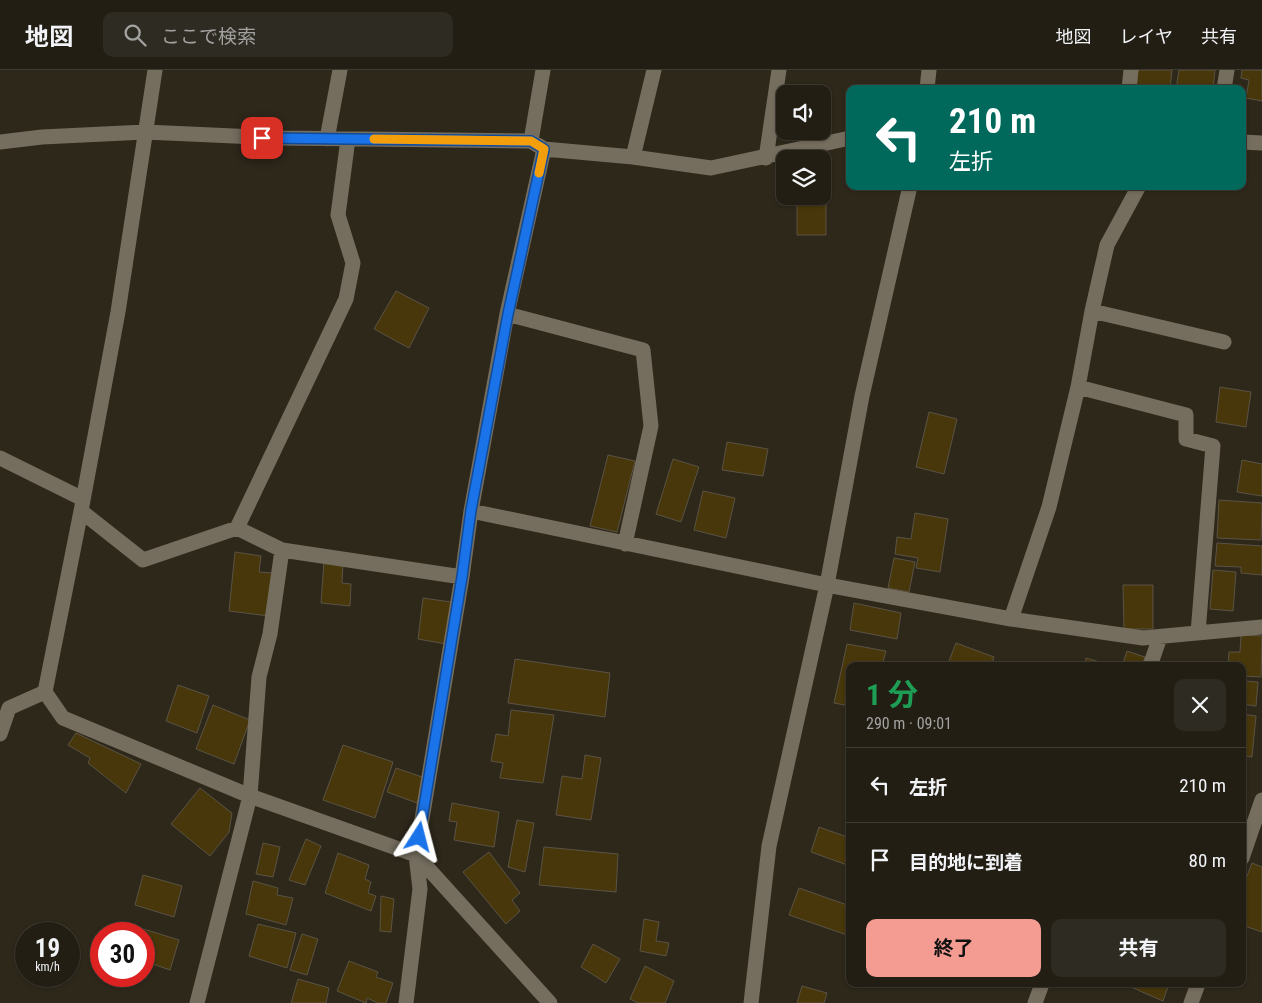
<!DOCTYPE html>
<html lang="ja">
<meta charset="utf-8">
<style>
body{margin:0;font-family:"Roboto Condensed","Noto Sans JP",sans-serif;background:#2e2b22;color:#f1f3f6;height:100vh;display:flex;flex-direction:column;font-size:19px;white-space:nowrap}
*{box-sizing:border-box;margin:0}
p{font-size:16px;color:#a2a2a0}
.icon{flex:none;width:28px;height:28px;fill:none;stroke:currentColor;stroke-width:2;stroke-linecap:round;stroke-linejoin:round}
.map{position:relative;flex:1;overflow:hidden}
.panel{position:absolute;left:846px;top:592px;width:400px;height:325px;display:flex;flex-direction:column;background:#221e14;border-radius:10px;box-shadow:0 1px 4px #0004,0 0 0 1px #3f3c34}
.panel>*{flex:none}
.top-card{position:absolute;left:846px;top:15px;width:400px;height:105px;border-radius:10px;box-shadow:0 1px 4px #0004,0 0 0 1px #3f3c34;background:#00695c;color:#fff;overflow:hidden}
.fabs{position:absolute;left:776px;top:15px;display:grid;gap:10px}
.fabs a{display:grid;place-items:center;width:55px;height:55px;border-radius:10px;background:#221e14;box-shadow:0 1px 4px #0004,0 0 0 1px #3f3c34;font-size:25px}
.speed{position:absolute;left:15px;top:852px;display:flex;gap:10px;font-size:25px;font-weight:700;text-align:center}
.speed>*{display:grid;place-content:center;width:65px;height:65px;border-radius:50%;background:#221e14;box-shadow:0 1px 4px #0004,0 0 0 1px #3f3c34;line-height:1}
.speed small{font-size:12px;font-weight:400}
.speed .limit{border:8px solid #d22;background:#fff;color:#111}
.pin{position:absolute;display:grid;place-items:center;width:42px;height:42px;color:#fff;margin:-21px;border-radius:10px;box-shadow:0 2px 8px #0006}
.me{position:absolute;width:55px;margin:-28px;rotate:9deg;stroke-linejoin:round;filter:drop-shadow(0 0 4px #0008)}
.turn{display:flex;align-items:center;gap:18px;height:105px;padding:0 20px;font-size:22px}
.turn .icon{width:65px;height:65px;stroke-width:2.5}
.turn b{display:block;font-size:35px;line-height:42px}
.round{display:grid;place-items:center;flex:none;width:52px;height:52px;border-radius:10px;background:#2e2b22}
.overview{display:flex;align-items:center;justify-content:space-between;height:85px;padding:0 20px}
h1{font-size:30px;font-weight:700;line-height:38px;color:#1e9e55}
.action{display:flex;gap:10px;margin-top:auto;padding:10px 20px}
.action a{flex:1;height:58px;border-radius:10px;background:#f59c92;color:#111;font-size:20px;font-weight:700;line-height:58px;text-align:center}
.action a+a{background:#2e2b22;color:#f1f3f6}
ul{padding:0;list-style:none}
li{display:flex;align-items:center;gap:15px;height:75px;padding:0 20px;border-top:1px solid #3f3c34}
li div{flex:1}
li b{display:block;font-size:19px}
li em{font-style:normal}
header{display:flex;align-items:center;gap:30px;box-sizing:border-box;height:70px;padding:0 25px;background:#221e14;border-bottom:1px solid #3f3c34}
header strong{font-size:24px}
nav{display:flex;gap:28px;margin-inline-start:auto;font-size:18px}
.search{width:350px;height:45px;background:#2e2b22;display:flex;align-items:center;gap:12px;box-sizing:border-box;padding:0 18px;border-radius:10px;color:#a2a2a0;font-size:19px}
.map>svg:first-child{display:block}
.building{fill:#48370a;stroke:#5a5345}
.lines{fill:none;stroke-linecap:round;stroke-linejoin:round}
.minor{stroke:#756e5f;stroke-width:15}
.route-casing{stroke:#114b97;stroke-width:12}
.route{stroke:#1a73e8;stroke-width:9}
.slow{stroke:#f59e0b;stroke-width:9}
</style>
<header>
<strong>地図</strong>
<div class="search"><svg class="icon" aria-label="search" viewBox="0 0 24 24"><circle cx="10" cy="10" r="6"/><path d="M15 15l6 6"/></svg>ここで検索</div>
<nav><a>地図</a><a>レイヤ</a><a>共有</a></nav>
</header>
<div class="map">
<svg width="1262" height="933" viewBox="0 0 1262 933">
<rect width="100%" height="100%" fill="#2e281b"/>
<path class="building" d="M1138,0H1172L1170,19H1136Z
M1179,0H1215L1213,19H1176Z
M1242,0H1262V31L1246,28L1249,10L1241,8Z
M822,122H826V165H797V126H822Z
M396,221L429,238L409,278L374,259Z
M1220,317L1251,322L1246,357L1216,352Z
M929,342L957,349L944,404L916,397Z
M727,372L768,379L763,406L722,400Z
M608,385L635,391L617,462L590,456Z
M673,389L699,397L681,452L656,444Z
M1242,390L1262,394V426L1237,422Z
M703,421L735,428L726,468L694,460Z
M1219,430L1262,433L1261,470L1217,468Z
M915,443L948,449L940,502L916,498L918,488L895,484L897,467L911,469Z
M1217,473L1262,476V505L1241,503V497L1215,496Z
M235,482L261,486L259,502L273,503L269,546L229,541Z
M894,488L915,492L909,522L888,518Z
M324,491L343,493L342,513L351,514L350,536L321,533Z
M1213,500L1236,502L1233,541L1210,539Z
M1123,515H1153V559H1124Z
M423,528L451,532L446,574L418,569Z
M854,533L901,543L897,569L850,560Z
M1241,565L1262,566L1261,607L1242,606V596H1228L1229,582H1240Z
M956,573L994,587L991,596H947Z
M847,574L886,581L882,596H850V636L834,633Z
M1127,581L1145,587L1142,596H1122Z
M1086,588L1113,596H1084Z
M515,589L610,603L605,647L508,633Z
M1161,593L1187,596H1160Z
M1242,611L1258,612L1256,636L1242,634Z
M178,615L209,626L197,663L166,651Z
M213,635L250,650L234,694L196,679Z
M511,640L554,645L543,713L500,708L503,693L491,691L496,664L508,666Z
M1242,644L1256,646L1252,687L1242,686Z
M76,663L141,694L126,723L88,693L90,688L68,675Z
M343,675L393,692L375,748L323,730Z
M585,685L601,688L591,750L556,745L562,706L582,709Z
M396,698L425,708L417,733L387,722Z
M200,718L232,743L229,762L210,786L171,754Z
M452,733L499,742L494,777L454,770L457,752L449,751Z
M517,750L534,753L525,802L508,797Z
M819,757L850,768V796L811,782Z
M306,769L321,776L305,815L289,810Z
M263,773L280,777L273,807L256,804Z
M544,777L618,784L616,822L539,815Z
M489,782L520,823L512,830L520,841L506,854L463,802Z
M338,783L369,795L365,809L371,812L368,823L376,826L371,841L325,823Z
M1252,793L1262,797V862L1242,855V819Z
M143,805L182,816L174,847L135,835Z
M253,811L278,818L277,825L293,828L286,855L246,844Z
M799,818L850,836V866L789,845Z
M381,826L394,829L391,862L380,861Z
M644,849L659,852L656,871L669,873L666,886L640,881Z
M258,854L296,863L287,898L249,886Z
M134,856L179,870L170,900L144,891V864H132Z
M302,864L318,869L307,905L290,900Z
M593,874L620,889L606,913L581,897Z
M349,891L378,902L376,907L393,913L386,933H378L367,928L366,933L337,921Z
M645,896L674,911L665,933H638L630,929Z
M298,909L329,918L326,933H291Z
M1124,914H1169L1163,931Z
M802,916L827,923L824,933H797Z"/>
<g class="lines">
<path class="minor" d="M155,0L118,242L81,441L45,622L63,648L250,726L416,785L550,933
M927,19L929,0
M1129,19L1131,0
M1224,19L1227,0
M327,69L340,0
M531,71L543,0
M0,72L42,67L145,62L281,68L531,71L544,79L633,87L711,98L850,68
M1242,72L1262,73
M633,87L654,0
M766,88L779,0
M1092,241L1224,272
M507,244L643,280L651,356L625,474
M1078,317L1186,345V369L1213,376L1198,563
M0,388L83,429
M81,441L143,490L237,458L282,480L462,507
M471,441L827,515L1011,549L1143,568L1262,557
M237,458L346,229L353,193L338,145L348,69
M1011,549L1049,437L1078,317L1092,241L1107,175L1139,116
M1150,596L1160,567
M0,664L9,638L45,622
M1242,788L1262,730
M197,933L250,726L259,607L270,564L282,480
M406,933L420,819L416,785L462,507L471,441L507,244L544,79
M751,933L769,776L827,515L862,326L910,116
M1035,933L1042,914
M1191,933L1198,914"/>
</g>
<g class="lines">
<defs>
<path id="route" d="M262,68L531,71L544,79L508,244L471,440L462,507L419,767"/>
</defs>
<use href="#route" class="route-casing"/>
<use href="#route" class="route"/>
<path class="slow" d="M374,69L531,71L544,79L539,103"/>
</g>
</svg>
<div class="fabs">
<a><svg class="icon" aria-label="sound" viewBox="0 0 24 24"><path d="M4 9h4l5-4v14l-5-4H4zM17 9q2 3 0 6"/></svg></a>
<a><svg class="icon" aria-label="layers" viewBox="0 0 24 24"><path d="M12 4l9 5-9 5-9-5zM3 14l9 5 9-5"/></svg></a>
</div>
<div class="speed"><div>19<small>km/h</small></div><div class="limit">30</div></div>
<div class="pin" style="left:262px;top:68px;background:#d93025"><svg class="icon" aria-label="arrive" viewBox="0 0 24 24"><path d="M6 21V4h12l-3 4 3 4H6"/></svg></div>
<svg class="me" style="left:419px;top:767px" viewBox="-20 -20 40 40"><path d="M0-17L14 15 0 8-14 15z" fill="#1a73e8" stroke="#fff" stroke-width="4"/></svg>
<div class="top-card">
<div class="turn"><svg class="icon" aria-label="left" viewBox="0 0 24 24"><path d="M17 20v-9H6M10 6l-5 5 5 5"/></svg><div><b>210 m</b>左折</div></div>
</div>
<section class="panel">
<div class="overview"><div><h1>1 分</h1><p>290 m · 09:01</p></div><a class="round"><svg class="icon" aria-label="close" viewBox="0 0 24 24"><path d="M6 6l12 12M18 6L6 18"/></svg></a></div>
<ul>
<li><svg class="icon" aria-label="left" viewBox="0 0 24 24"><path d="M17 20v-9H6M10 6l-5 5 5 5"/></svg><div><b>左折</b></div><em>210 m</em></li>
<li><svg class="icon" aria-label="arrive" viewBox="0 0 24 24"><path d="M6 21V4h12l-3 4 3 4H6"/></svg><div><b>目的地に到着</b></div><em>80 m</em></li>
</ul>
<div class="action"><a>終了</a><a>共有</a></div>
</section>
</div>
